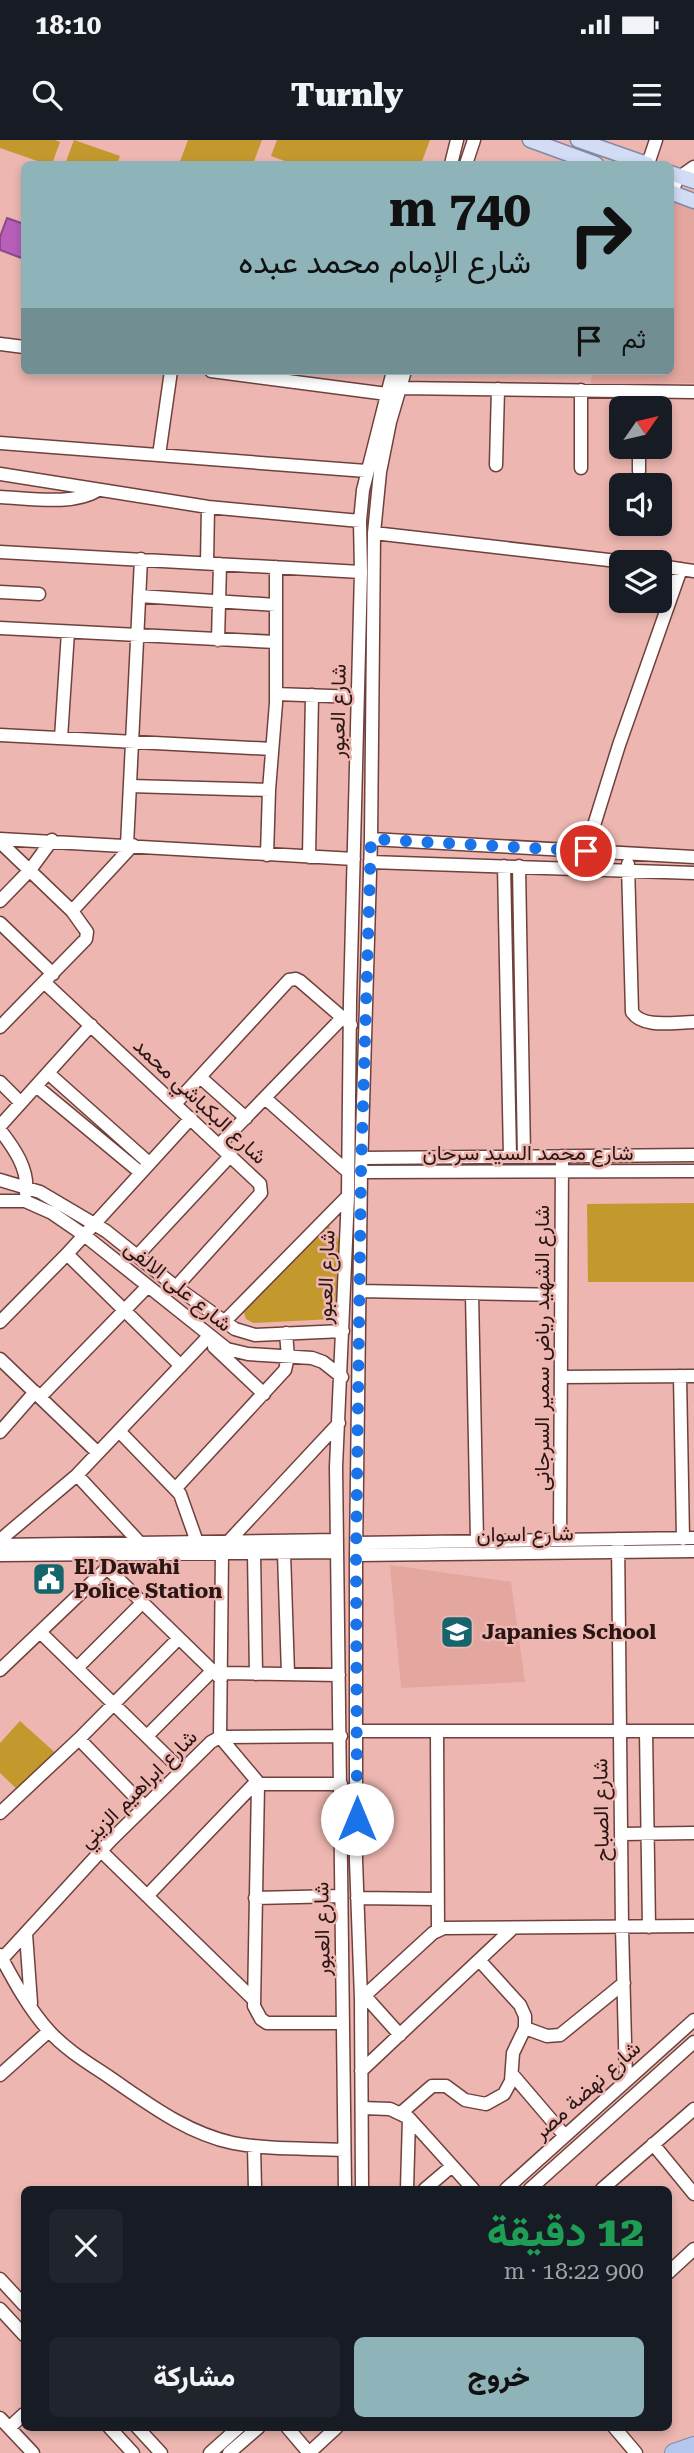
<!DOCTYPE html>
<html lang="ar">
<meta charset="utf-8">
<style>
body{margin:0;font-family:"Roboto Serif",Vazirmatn,serif;background:#20242c;color:#f1f3f6;direction:rtl;height:100vh;display:flex;flex-direction:column;font-size:26px;white-space:nowrap}
*{box-sizing:border-box;margin:0}
p{font-size:23px;color:#9ea1a6}
.icon{flex:none;width:38px;height:38px;fill:none;stroke:currentColor;stroke-width:2;stroke-linecap:round;stroke-linejoin:round}
.map{position:relative;flex:1;overflow:hidden;direction:ltr}
.sheet{position:absolute;left:21px;top:2046px;width:651px;height:245px;display:flex;flex-direction:column;background:#171b24;border-radius:10px;box-shadow:0 4px 10px #0003;direction:rtl}
.sheet>*{flex:none}
.guide{position:absolute;left:21px;top:21px;width:653px;height:214px;border-radius:10px;box-shadow:0 4px 10px #0003;direction:rtl;background:#8eb3b8;color:#111;overflow:hidden}
.needle{width:46px;rotate:56deg}
.fabs{position:absolute;left:609px;top:256px;display:grid;gap:14px}
.fabs a{display:grid;place-items:center;width:63px;height:63px;border-radius:10px;background:#171b24;box-shadow:0 4px 10px #0003;font-size:35px}
.pin{position:absolute;display:grid;place-items:center;width:60px;height:60px;color:#fff;margin:-30px;border:4px solid #fff;border-radius:50%;box-shadow:0 2px 7px #0007}
.me{position:absolute;width:77px;margin:-38px;rotate:0deg;stroke-linejoin:round;filter:drop-shadow(0 0 5px #0008)}
.turn{display:flex;align-items:center;gap:24px;height:147px;padding:0 28px;font-size:32px}
.turn .icon{width:91px;height:91px;stroke-width:2.5}
.turn b{display:block;font-size:49px;line-height:60px}
.then{display:flex;align-items:center;height:66px;padding:0 28px;background:#0003;gap:14px;font-size:26px}
.round{display:grid;place-items:center;flex:none;width:74px;height:74px;border-radius:10px;background:#20242c}
.head{display:flex;align-items:center;justify-content:space-between;height:119px;padding:0 28px}
h1{font-size:42px;font-weight:800;line-height:52px;color:#1e9e55}
.cta{display:flex;gap:14px;margin-top:auto;padding:14px 28px}
.cta a{flex:1;height:80px;border-radius:10px;background:#8eb3b8;color:#111;font-size:28px;font-weight:800;line-height:80px;text-align:center}
.cta a+a{background:#20242c;color:#f1f3f6}
.status{display:flex;justify-content:space-between;align-items:center;height:49px;padding:0 35px;background:#171b24;direction:ltr}
.status svg{height:19px;fill:currentColor}
header{display:flex;justify-content:space-between;align-items:center;height:91px;padding:0 28px;background:#171b24;font-size:32px;font-weight:800}
.map>svg:first-child{display:block}
.built{fill:#e4a7a0}
.green{fill:#c3992e}
.water{fill:#b85ebb;stroke:#8d4889;stroke-width:2}
.lines{fill:none;stroke-linecap:round;stroke-linejoin:round}
.minor-casing{stroke:#6f413d;stroke-width:15}
.major-casing{stroke:#8489a2;stroke-width:17}
.highway-casing{stroke:#8489a2;stroke-width:20}
.minor{stroke:#fff;stroke-width:12}
.major{stroke:#d2ddf5;stroke-width:14}
.highway{stroke:#b4c7ef;stroke-width:18}
.route{stroke:#1a73e8;stroke-width:12;stroke-dasharray:0 21.6}
.labels{text-anchor:middle;stroke-width:5;stroke-linejoin:round;paint-order:stroke}
.street-label{font-size:21px;fill:#2a1614;stroke:#edb6b0}
.poi-label{font-size:21px;font-weight:bold;fill:#2a1614;stroke:#edb6b0;text-anchor:start}
</style>
<div class="status"><b>18:10</b><svg viewBox="0 0 49 12"><path d="M0 12V9h3v3zM5 12V6h3v6zM10 12V3h3v9zM15 12V0h3v12zM26 1h20v11H26zM47 4h2v5h-2z"/></svg></div>
<header><svg class="icon" aria-label="menu" viewBox="0 0 24 24"><path d="M4 6h16M4 12h16M4 18h16"/></svg>Turnly<svg class="icon" aria-label="search" viewBox="0 0 24 24"><circle cx="10" cy="10" r="6"/><path d="M15 15l6 6"/></svg></header>
<div class="map">
<svg width="694" height="2313" viewBox="0 0 694 2313">
<rect width="100%" height="100%" fill="#edb6b0"/>
<path class="built" d="M670,61L694,69V243L590,245L593,231H670Z
M390,1425L511,1442L525,1542L401,1548Z"/>
<path class="green" d="M0,0H55L60,2L52,24H46L0,8Z
M74,0L120,16L117,24H65Z
M188,0H262L253,24H179Z
M277,0H430L421,24H293L271,16Z
M694,1063V1142H588L587,1064Z
M328,1085L339,1100L336,1176L333,1179L253,1183L246,1179L244,1173L246,1167Z
M20,1581L60,1617L21,1653L0,1633V1603Z"/>
<path class="water" d="M7,78L24,84V119L0,110V97Z"/>
<g class="lines">
<defs>
<path id="minor" d="M451,24L457,0
M466,24L474,0
M648,24L656,0
M672,53L677,39L694,27
M0,204L24,207
M211,231L387,254
M399,248L694,252
M0,303L366,331
M159,315L171,231
M496,325L498,249
M581,328V250
M639,331V306
M0,334L208,367L360,381
M0,357C28,358 74,366 98,350
M374,393L626,422
M0,412L361,432
M207,423L208,367
M660,426L694,431
M0,452L39,454
M139,456L276,465
M0,488L276,502
M218,500L220,424
M276,554L357,557
M0,595L272,609
M61,598L68,492
M130,646L269,650
M0,699L354,719
M371,699L694,717
M0,702L72,771L87,792L86,799L0,887
M127,705L141,419
M586,711L619,605L681,429
M267,715L269,650L276,563V427
M309,717L312,555
M370,722L694,733
M628,724L632,872C643,889 675,882 694,882
M504,726L510,1016
M519,726L524,1016
M0,761L30,730L52,700
M72,771L133,705
M0,783L53,834
M44,842L260,1044L261,1053L176,1147
M48,933L149,1023
M200,937L246,978
M0,942L21,963
M36,946L141,1033
M265,958L348,1032
M175,964L289,840L296,839L300,841L351,885
M0,986L91,885
M0,990C14,1008 29,1029 26,1053
M219,1005L342,878
M362,1018L694,1015
M361,1032L694,1031
M0,1040L40,1052L106,1091L176,1147L235,1189L255,1195L343,1191
M0,1061H25L52,1073L84,1095L227,1209L248,1214L312,1218L323,1222L342,1237
M67,1114L181,1226
M137,1116L231,1015
M360,1151L561,1155
M472,1154L477,1401
M0,1182L67,1114L191,978
M224,1182L348,1056
M214,1207L264,1254
M0,1219L98,1313
M680,1236L683,1399
M561,1237L694,1236
M40,1257L148,1146
M119,1291L180,1354L197,1402
M0,1292L35,1252
M77,1335L140,1403
M176,1348L285,1230L288,1217L286,1193
M618,1399L622,1787L626,1941
M0,1400L77,1335L209,1196
M560,1400L562,1016
M228,1402L339,1283
M356,1403L694,1398
M0,1405L337,1400
M222,1413L220,1597L257,1641L258,1644L254,1866L261,1879L267,1883H343
M254,1413L256,1534
M284,1413L288,1534
M0,1415L337,1412
M356,1415L694,1411
M107,1428L221,1539
M40,1492L181,1630
M77,1528L143,1462
M0,1530L107,1428V1415
M221,1533L339,1535
M358,1591H694
M437,1591L438,1790
M646,1591L649,1787
M147,1596L212,1531
M79,1599L144,1666
M258,1644H341
M0,1673L79,1599L179,1498
M621,1694L694,1693
M101,1711L254,1860
M147,1756L257,1641
M255,1758L340,1756
M357,1758L438,1759
M26,1794L31,1863
M0,1815C14,1841 29,1869 49,1891C66,1910 90,1924 112,1939C150,1965 187,1993 233,2003C269,2010 308,2008 344,2010
M2,1819L111,1700L211,1602L220,1597L341,1596
M365,1856L400,1895
M361,1859L433,1793L444,1788L694,1786
M525,1888L547,1896L560,1895L624,1843
M361,1931L513,1788
M512,1934L565,1996
M0,1935L49,1891
M362,1968L390,1969L409,1978L473,2049
M401,1973L432,1946H446L465,1960L486,1964L504,1954L511,1941L513,1913L525,1888V1876L520,1865L480,1821
M653,2004L694,2054
M254,2006L255,2049
M345,2049L336,1327L348,1056L350,861L361,432L360,381L363,350L393,231
M362,2049L361,1859L356,1720V1415L361,1032L371,699L374,393L380,332L390,282L405,231
M407,2049L409,1978
M425,2049L452,2026
M506,2049L694,1880
M530,2049L694,1902
M602,2049L694,1969
M668,2133L694,2109
M0,2139L24,2165
M0,2169L24,2195
M0,2278L33,2313
M10,2287L24,2274
M109,2287L133,2313
M137,2287L161,2313
M287,2287L309,2313
M614,2287L636,2313
M210,2313L239,2287
M229,2313L259,2287
M309,2313L337,2287"/>
<path id="major" d="M530,0L596,24
M578,0L647,24
M670,33L694,41
M670,52L694,61"/>
<path id="highway" d="M674,2313L694,2306"/>
</defs>
<use href="#minor" class="minor-casing"/>
<use href="#major" class="major-casing"/>
<use href="#highway" class="highway-casing"/>
<use href="#minor" class="minor"/>
<use href="#major" class="major"/>
<use href="#highway" class="highway"/>
</g>
<g class="lines">
<path class="route" d="M357,1679L356,1415L361,1032L371,699L586,711"/>
</g>
<defs>
<symbol id="civic-square" viewBox="-11 -11 22 22"><rect x="-9" y="-9" width="18" height="18" rx="4" fill="#16646c" stroke="#edb6b0"/><path d="M-.6-6.5H3V-4.5H.6V-3L4-1V1h2V6H-6V1h2V-1L-.6-3ZM-1.2 2.5V6h2.4V2.5Z" fill="#fff"/></symbol>
<symbol id="school-square" viewBox="-11 -11 22 22"><rect x="-9" y="-9" width="18" height="18" rx="4" fill="#16646c" stroke="#edb6b0"/><path d="M0-5L7-2L0 1L-7-2ZM-4 1L0 2.5L4 1V4Q0 6-4 4Z" fill="#fff"/></symbol>
</defs>
<g fill-rule="evenodd">
<use href="#civic-square" x="30" y="1420" width="38" height="38"/>
<use href="#school-square" x="438" y="1473" width="38" height="38"/>
</g>
<g class="labels">
<g class="street-label">
<text transform="translate(338 571) rotate(-89)" y="7">شارع العبور</text>
<text transform="translate(200 961) rotate(43)" y="7">شارع البكباشي محمد</text>
<text x="528" y="1020">شارع محمد السيد سرحان</text>
<text transform="translate(326 1137) rotate(-88)" y="7">شارع العبور</text>
<text transform="translate(178 1146) rotate(39)" y="7">شارع على الالفى</text>
<text transform="translate(542 1208) rotate(-90)" y="7">شارع الشهيد رياض سمير السرجانى</text>
<text transform="translate(525 1394) rotate(-1)" y="7">شارع اسوان</text>
<text transform="translate(138 1649) rotate(-45)" y="7">شارع ابراهيم الزيني</text>
<text transform="translate(601 1670) rotate(-91)" y="7">شارع الصباح</text>
<text transform="translate(322 1789) rotate(-91)" y="7">شارع العبور</text>
<text transform="translate(587 1950) rotate(-42)" y="7">شارع نهضة مصر</text>
</g>
<g class="poi-label">
<text x="74" y="1434">El Dawahi<tspan x="74" dy="24">Police Station</tspan></text>
<text x="482" y="1499">Japanies School</text>
</g>
</g>
</svg>
<div class="fabs">
<a><svg class="needle" viewBox="-14 -14 28 28"><path d="M0-13l5 13h-10z" fill="#e53935"/><path d="M0 13l5-13h-10z" fill="#9ea1a6"/></svg></a>
<a><svg class="icon" aria-label="sound" viewBox="0 0 24 24"><path d="M4 9h4l5-4v14l-5-4H4zM17 9q2 3 0 6"/></svg></a>
<a><svg class="icon" aria-label="layers" viewBox="0 0 24 24"><path d="M12 4l9 5-9 5-9-5zM3 14l9 5 9-5"/></svg></a>
</div>
<div class="pin" style="left:586px;top:711px;background:#d93025"><svg class="icon" aria-label="arrive" viewBox="0 0 24 24"><path d="M6 21V4h12l-3 4 3 4H6"/></svg></div>
<svg class="me" style="left:357px;top:1679px" viewBox="-20 -20 40 40"><circle r="19" fill="#fff"/><path d="M0-13L10 11 0 6-10 11z" fill="#1a73e8"/></svg>
<div class="guide">
<div class="turn"><svg class="icon" aria-label="right" viewBox="0 0 24 24"><path d="M7 20v-9h11M14 6l5 5-5 5"/></svg><div><b>740 m</b>شارع الإمام محمد عبده</div></div>
<div class="then">ثم<svg class="icon" aria-label="arrive" viewBox="0 0 24 24"><path d="M6 21V4h12l-3 4 3 4H6"/></svg></div>
</div>
<section class="sheet">
<div class="head"><div><h1>12 دقيقة</h1><p>900 m · 18:22</p></div><a class="round"><svg class="icon" aria-label="close" viewBox="0 0 24 24"><path d="M6 6l12 12M18 6L6 18"/></svg></a></div>
<div class="cta"><a>خروج</a><a>مشاركة</a></div>
</section>
</div>
